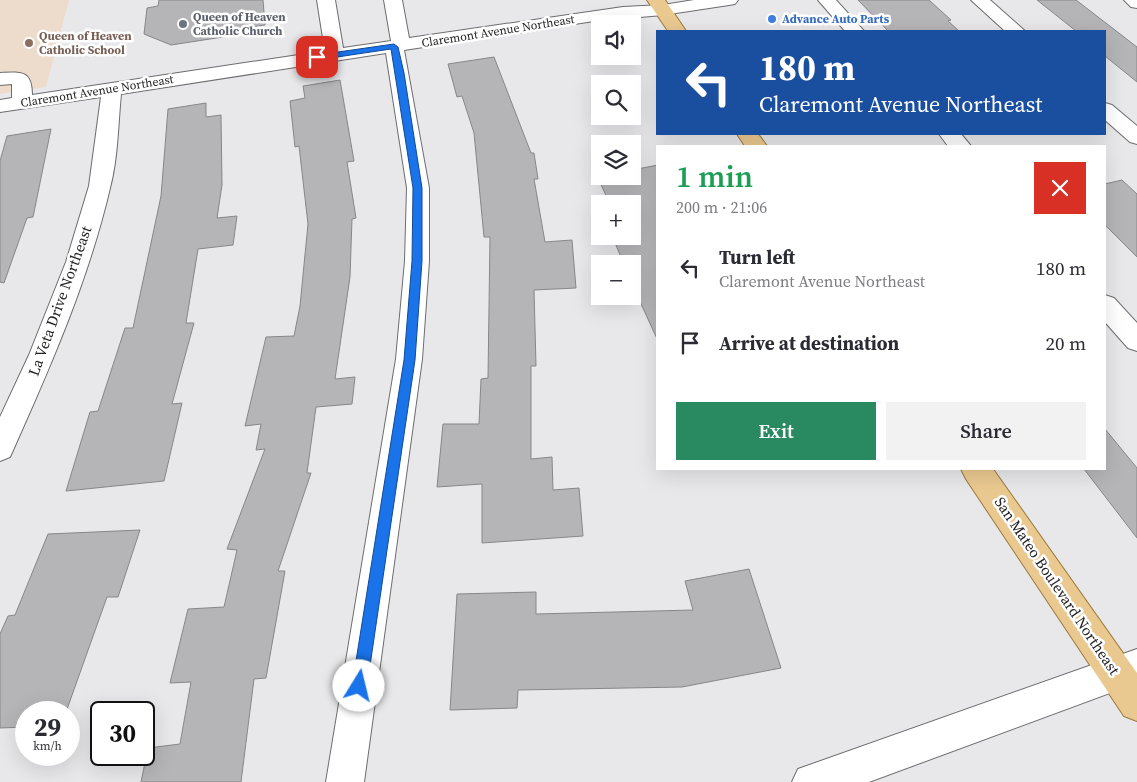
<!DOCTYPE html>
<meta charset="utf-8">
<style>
body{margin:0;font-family:"Source Serif 4",serif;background:#f2f2f3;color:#2b2b33;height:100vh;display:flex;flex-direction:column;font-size:19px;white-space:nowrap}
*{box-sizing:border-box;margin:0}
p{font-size:16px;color:#7c7c81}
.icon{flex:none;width:28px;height:28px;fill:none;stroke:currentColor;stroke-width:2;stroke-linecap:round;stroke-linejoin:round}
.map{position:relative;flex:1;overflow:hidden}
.side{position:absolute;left:656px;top:145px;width:450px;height:325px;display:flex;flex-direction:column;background:#fff;border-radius:0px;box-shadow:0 5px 20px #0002}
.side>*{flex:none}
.banner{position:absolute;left:656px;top:30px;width:450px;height:105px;border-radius:0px;box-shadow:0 5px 20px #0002;background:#1a4fa0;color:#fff;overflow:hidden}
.controls{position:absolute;left:591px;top:15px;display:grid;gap:10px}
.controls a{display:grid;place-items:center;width:50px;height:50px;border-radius:0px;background:#fff;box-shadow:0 5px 20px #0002;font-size:25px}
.speed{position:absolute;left:15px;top:701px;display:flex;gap:10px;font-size:25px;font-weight:700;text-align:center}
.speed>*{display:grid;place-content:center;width:65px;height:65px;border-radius:50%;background:#fff;box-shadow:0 5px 20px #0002;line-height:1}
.speed small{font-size:12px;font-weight:400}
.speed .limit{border:2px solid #111;border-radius:8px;background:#fff;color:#111}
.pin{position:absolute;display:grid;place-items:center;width:42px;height:42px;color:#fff;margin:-21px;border-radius:10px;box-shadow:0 2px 8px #0006}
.me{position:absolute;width:55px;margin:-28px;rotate:9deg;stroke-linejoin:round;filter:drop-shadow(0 0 4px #0008)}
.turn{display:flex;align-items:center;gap:18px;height:105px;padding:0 20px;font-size:22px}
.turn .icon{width:65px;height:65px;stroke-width:2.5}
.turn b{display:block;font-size:35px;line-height:42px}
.round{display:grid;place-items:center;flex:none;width:52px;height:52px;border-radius:0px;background:#f2f2f3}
.summary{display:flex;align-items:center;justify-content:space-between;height:85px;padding:0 20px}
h1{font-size:30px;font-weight:600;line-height:38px;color:#1e9e55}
.cta{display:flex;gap:10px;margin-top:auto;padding:10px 20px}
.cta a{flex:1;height:58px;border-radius:0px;background:#298961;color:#fff;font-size:20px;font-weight:600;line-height:58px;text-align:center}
.cta a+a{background:#f2f2f3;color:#2b2b33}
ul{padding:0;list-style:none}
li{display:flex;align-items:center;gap:15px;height:75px;padding:0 20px}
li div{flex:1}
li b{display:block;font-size:19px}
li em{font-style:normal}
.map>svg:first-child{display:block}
.education{fill:#eddbcb}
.building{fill:#b5b5b8;stroke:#87878a}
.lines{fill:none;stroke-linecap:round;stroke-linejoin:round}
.minor-casing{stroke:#6d6d6f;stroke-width:2}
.major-casing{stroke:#9b783a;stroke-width:2}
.minor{fill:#fff;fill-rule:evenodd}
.major{fill:#eac990;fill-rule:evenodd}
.route{fill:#1a73e8;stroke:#114b97}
.shop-dot{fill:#3f7fe0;stroke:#fff;stroke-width:2}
.worship-dot{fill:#6b7280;stroke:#fff;stroke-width:2}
.education-dot{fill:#8d6e63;stroke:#fff;stroke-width:2}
.labels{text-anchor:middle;stroke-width:5;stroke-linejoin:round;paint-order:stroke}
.far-worship-label{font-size:12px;font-weight:bold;fill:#5b616d;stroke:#fff;text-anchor:start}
.far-shop-label{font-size:12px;font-weight:bold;fill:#366cbe;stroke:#fff;text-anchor:start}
.far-street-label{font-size:12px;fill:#232324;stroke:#fff}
.far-education-label{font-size:12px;font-weight:bold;fill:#785e54;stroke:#fff;text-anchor:start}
.street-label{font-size:15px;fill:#232324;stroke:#fff}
</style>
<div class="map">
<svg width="1137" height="782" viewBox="0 0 1137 782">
<rect width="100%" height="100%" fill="#e8e8eb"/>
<path class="education" d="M0,0H69L46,87L0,94Z"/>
<path class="building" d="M159,0H263L265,25L223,31V37L171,45L144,34L147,8L158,6Z
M858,0H929L951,20L948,21L959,31H888Z
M1037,0H1076L1137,47V82L1105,56V31H1076Z
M494,57L531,153H534L538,179H534L545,242L572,240L576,288L534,290L536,366H531V459L552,457L553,490L579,488L583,536L482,543V484L437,487L443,424H479L481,379L488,378L490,237H484L474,133L462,96L457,97L448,64Z
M340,80L354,161L347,162L356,218L352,219L350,277L335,379L355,377L352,404L316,407L307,473H311L278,571H285L266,678L254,679L241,782H141L148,748L180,744L191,682L170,683L188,609L224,607L237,550L227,549L265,449L256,450L261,424L245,426L266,337L294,336L300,306L308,224L299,146L295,147L290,101L305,98L303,86Z
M206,103V117L221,115L222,185L217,218L237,216L233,245L198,249L186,323H194L172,404L182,403L164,481L66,491L90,412L98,411L125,328H133L161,196L168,109Z
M51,129L33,217L27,218L4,283L0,282V161L7,136Z
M658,165V341L632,284V264H624L612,236H632V204H610L597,176H632V170Z
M1122,180L1137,194V257L1105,225V184Z
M1105,429L1137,468V538L1084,469H1105Z
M140,530L118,597H107L66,712H26V727L0,728V634L8,616L15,615L48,534Z
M749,569L781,668L682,687L518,690L517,708L450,710L457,594L536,592V614L693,610L685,581Z"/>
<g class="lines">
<defs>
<path id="minor" d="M317,0H335L343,48L391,41L384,0H402L409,38L623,7L663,5L694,0H738L735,4L729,5L663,15L594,21L404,50L429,188V261L422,359L364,782H326L396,359L405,261L407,188L386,53L121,94C118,124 118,158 110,188C89,278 52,363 14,448L10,457L0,461V417L29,355L66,262L89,186L101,97L0,112V100L12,98V84L0,85V73C21,72 32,70 32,95L325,51Z
M818,0H836L864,31H845Z
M971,0H990L1025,31H1005Z
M1124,0H1137V8L1131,7Z
M1105,103L1112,105L1137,126V144L1130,142L1105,120Z
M939,134H961L971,146H948Z
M1105,295L1114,298L1137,323V351L1128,348L1105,322Z
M1137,649V683L869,782H792L798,769Z"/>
<path id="major" d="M647,0H665L686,31H668Z
M737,134H758L767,146H745Z
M961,469H993L1137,673V721L1124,716L966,479Z"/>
</defs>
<use href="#minor" class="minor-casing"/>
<use href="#major" class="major-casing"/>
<use href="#minor" class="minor"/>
<use href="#major" class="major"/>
</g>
<path class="route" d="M394,44L398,47L404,73L422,188V261L415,360L367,686L365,691L359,693L354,691L352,686L404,360L412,261L413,188L391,49L317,60L313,57L317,55Z"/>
<circle class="shop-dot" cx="772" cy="19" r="5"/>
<circle class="worship-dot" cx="183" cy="24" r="5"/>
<circle class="education-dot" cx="29" cy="43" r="5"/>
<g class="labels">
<g class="far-worship-label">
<text x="193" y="21">Queen of Heaven<tspan x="193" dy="14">Catholic Church</tspan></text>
</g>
<g class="far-shop-label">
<text x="782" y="23">Advance Auto Parts</text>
</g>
<g class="far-street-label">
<text transform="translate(498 31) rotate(-9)" y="4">Claremont Avenue Northeast</text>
<text transform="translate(97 91) rotate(-9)" y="4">Claremont Avenue Northeast</text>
</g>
<g class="far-education-label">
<text x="39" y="40">Queen of Heaven<tspan x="39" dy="14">Catholic School</tspan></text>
</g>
<g class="street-label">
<text transform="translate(60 301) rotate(-70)" y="5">La Veta Drive Northeast</text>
<text transform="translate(1057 586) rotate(56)" y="5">San Mateo Boulevard Northeast</text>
</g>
</g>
</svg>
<div class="controls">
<a><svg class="icon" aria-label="sound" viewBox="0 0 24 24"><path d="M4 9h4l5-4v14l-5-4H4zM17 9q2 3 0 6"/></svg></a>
<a><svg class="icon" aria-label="search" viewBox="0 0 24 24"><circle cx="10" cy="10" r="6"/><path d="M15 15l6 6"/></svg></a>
<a><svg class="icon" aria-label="layers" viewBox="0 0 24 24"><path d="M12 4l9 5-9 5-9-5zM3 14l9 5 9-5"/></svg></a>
<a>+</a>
<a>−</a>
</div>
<div class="speed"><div>29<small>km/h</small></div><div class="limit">30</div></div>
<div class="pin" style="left:317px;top:57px;background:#d93025"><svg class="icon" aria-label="arrive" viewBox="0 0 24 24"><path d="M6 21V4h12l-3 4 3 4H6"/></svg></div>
<svg class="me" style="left:359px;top:686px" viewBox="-20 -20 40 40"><circle r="19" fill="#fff"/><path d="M0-13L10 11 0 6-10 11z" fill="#1a73e8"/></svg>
<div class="banner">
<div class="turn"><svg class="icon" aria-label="left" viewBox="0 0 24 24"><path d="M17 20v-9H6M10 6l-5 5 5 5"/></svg><div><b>180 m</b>Claremont Avenue Northeast</div></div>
</div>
<section class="side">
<div class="summary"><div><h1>1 min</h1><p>200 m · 21:06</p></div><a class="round" style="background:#d93025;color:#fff"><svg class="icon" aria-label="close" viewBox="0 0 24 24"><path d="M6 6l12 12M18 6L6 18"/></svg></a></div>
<ul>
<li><svg class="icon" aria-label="left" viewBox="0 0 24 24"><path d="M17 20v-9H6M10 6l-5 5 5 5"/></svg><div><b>Turn left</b><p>Claremont Avenue Northeast</p></div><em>180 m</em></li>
<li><svg class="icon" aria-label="arrive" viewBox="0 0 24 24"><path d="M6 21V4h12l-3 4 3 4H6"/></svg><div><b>Arrive at destination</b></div><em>20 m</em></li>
</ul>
<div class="cta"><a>Exit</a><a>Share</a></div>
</section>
</div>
